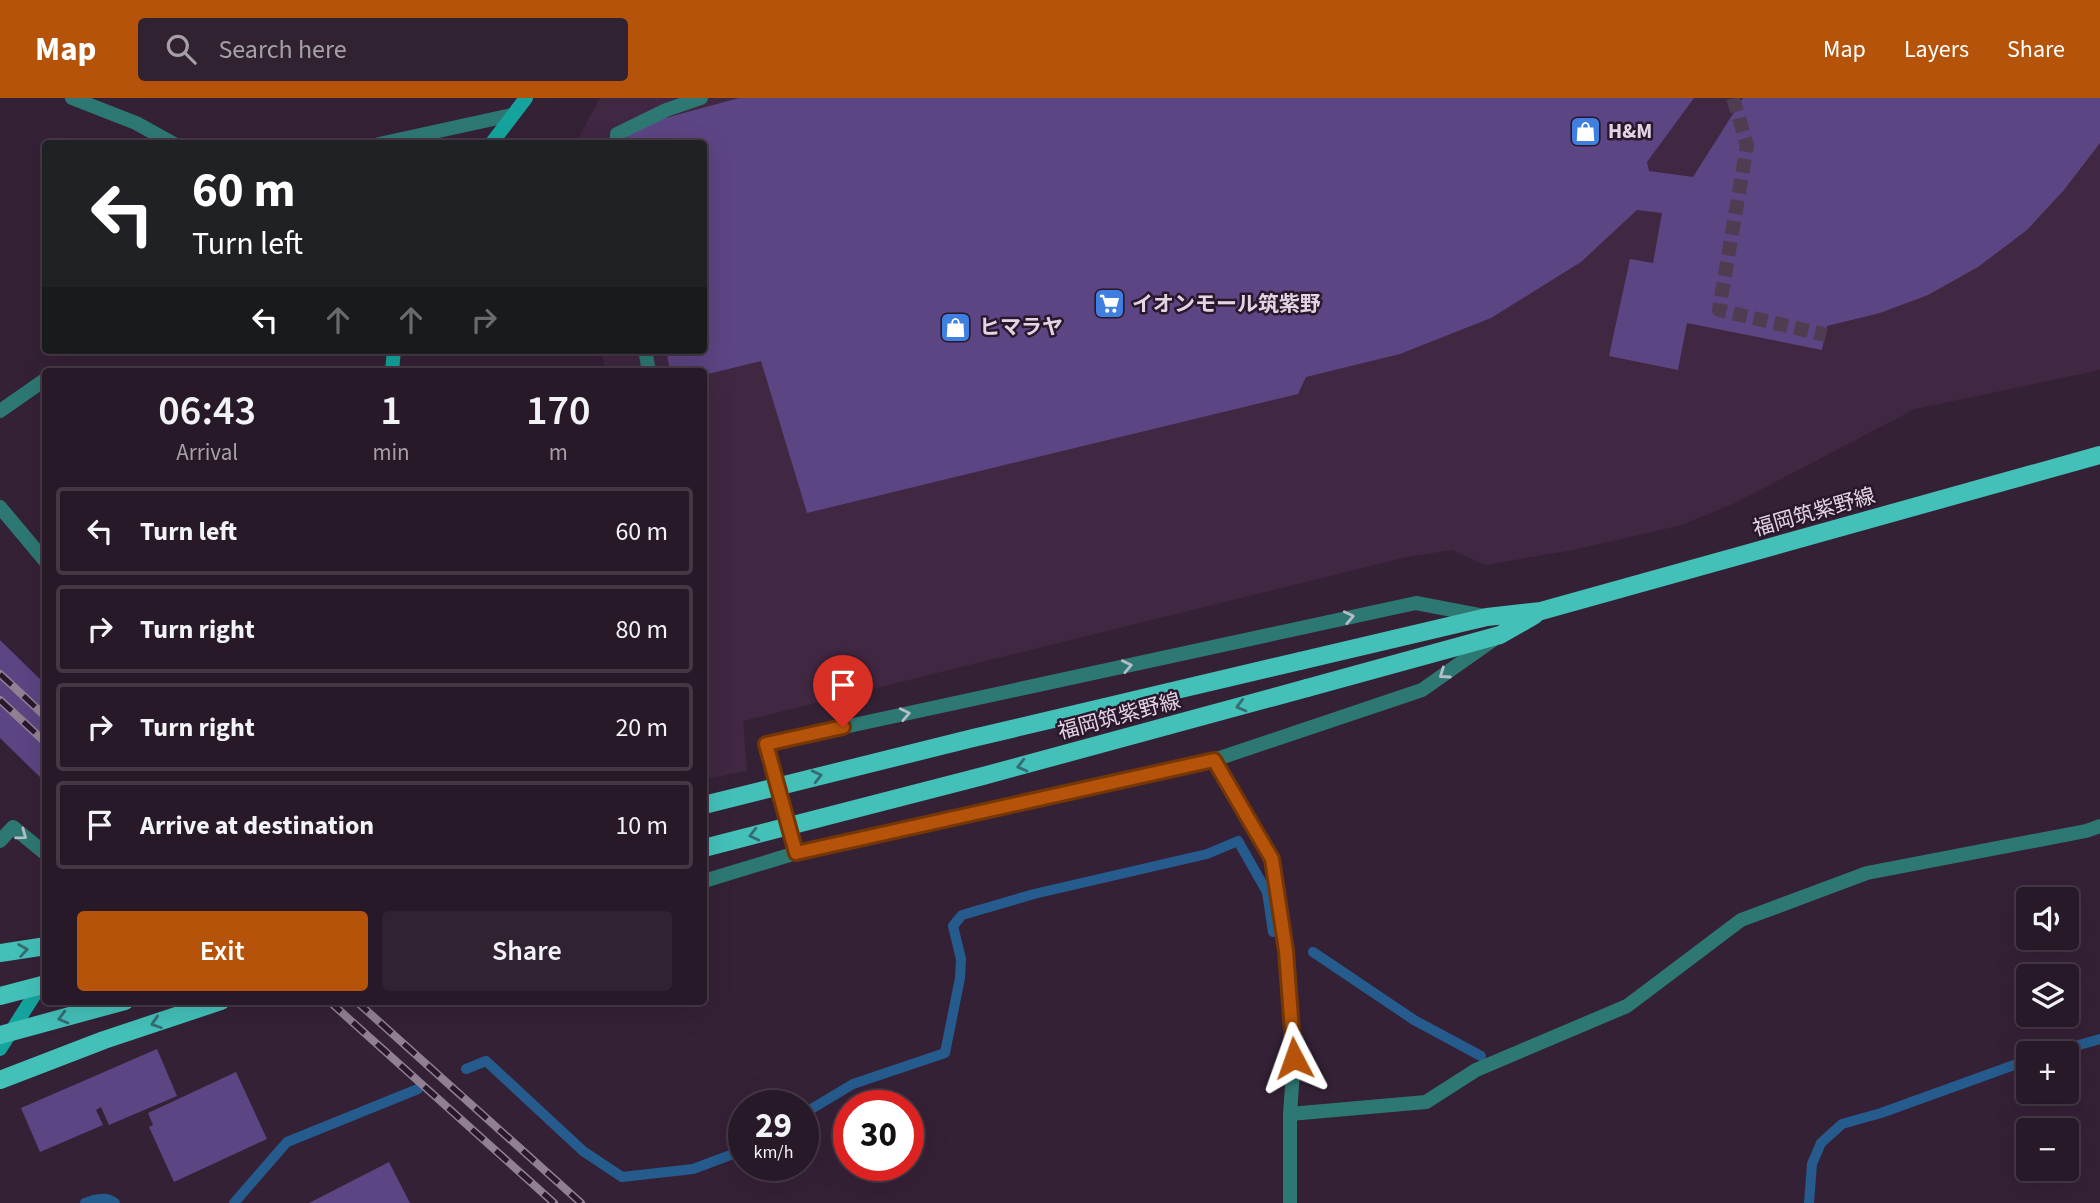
<!DOCTYPE html>
<meta charset="utf-8">
<style>
body{margin:0;font-family:"Source Sans 3","Noto Sans JP",sans-serif;background:#302230;color:#f1f3f6;height:100vh;display:flex;flex-direction:column;font-size:26px;white-space:nowrap}
*{box-sizing:border-box;margin:0}
p{font-size:23px;color:#a5a0a8}
.icon{flex:none;width:38px;height:38px;fill:none;stroke:currentColor;stroke-width:2;stroke-linecap:round;stroke-linejoin:round}
.map{position:relative;flex:1;overflow:hidden}
.panel{position:absolute;left:42px;top:270px;width:665px;height:637px;display:flex;flex-direction:column;background:#281928;border-radius:7px;box-shadow:0 7px 28px #0002,0 0 0 2px #443845}
.panel>*{flex:none}
.hud{position:absolute;left:42px;top:42px;width:665px;height:214px;border-radius:7px;box-shadow:0 7px 28px #0002,0 0 0 2px #443845;background:#202124;color:#fff;overflow:hidden}
.controls{position:absolute;left:2016px;top:789px;display:grid;gap:14px}
.controls a{display:grid;place-items:center;width:63px;height:63px;border-radius:7px;background:#281928;box-shadow:0 7px 28px #0002,0 0 0 2px #443845;font-size:35px}
.speed{position:absolute;left:728px;top:992px;display:flex;gap:14px;font-size:35px;font-weight:700;text-align:center}
.speed>*{display:grid;place-content:center;width:91px;height:91px;border-radius:50%;background:#281928;box-shadow:0 7px 28px #0002,0 0 0 2px #443845;line-height:1}
.speed small{font-size:18px;font-weight:400}
.speed .limit{border:10px solid #d22;background:#fff;color:#111}
.pin{position:absolute;display:grid;place-items:center;width:60px;height:60px;color:#fff;margin:-72px -30px;border-radius:50% 50% 50% 0;rotate:-45deg;box-shadow:0 0 7px #0007}
.pin .icon{rotate:45deg}
.me{position:absolute;width:77px;margin:-38px;rotate:356deg;stroke-linejoin:round;filter:drop-shadow(0 0 5px #0008)}
.turn{display:flex;align-items:center;gap:24px;height:147px;padding:0 35px;font-size:32px}
.turn .icon{width:91px;height:91px;stroke-width:2.5}
.turn b{display:block;font-size:49px;line-height:60px}
.lanes{display:flex;align-items:center;height:66px;padding:0 35px;background:#0003;justify-content:center;gap:35px;direction:ltr}
.lanes .off{opacity:.35}
.eta{display:flex;justify-content:space-evenly;align-items:center;height:119px;text-align:center}
.eta b{font-size:42px;font-weight:600;line-height:49px}
.cta{display:flex;gap:14px;margin-top:auto;padding:14px 35px}
.cta a{flex:1;height:80px;border-radius:7px;background:#b45309;color:#fff;font-size:28px;font-weight:600;line-height:80px;text-align:center}
.cta a+a{background:#302230;color:#f1f3f6}
ul{padding:0;list-style:none}
li{display:flex;align-items:center;gap:21px;height:88px;margin:0 14px 10px;padding:0 21px;border:4px solid #443845;border-radius:7px}
li div{flex:1}
li b{display:block;font-size:26px}
li em{font-style:normal}
header{display:flex;align-items:center;gap:42px;box-sizing:border-box;height:98px;padding:0 35px;background:#b45309;color:#fff}
header strong{font-size:33px}
nav{display:flex;gap:38px;margin-inline-start:auto;font-size:24px}
.search{width:490px;height:63px;background:#302230;display:flex;align-items:center;gap:18px;box-sizing:border-box;padding:0 24px;border-radius:7px;color:#a5a0a8;font-size:26px}
.map>svg:first-child{display:block}
.built{fill:#402742}
.lines{fill:none;stroke-linecap:round;stroke-linejoin:round}
.stream{stroke:#265b8e;stroke-width:10}
.building{fill:#5c4583}
.street-tunnel{stroke:#4f3c50;stroke-width:14;stroke-dasharray:14 7;stroke-linecap:butt}
.lane{stroke:#2e7873;stroke-width:14}
.street{stroke:#2e7873;stroke-width:14}
.secondary{stroke:#14a49d;stroke-width:14}
.primary{stroke:#43c1b9;stroke-width:18}
.rail-casing{stroke:#918092;stroke-width:8}
.rail{stroke:#2a172c;stroke-width:5;stroke-dasharray:16;stroke-linecap:butt}
.primary-bridge{stroke:#43c1b9;stroke-width:18}
.oneway{stroke:#b5bec7}
.oneway2{stroke:#366c72}
.route-casing{stroke:#753606;stroke-width:18}
.route{stroke:#b45309;stroke-width:12}
.labels{text-anchor:middle;stroke-width:5;stroke-linejoin:round;paint-order:stroke}
.poi-label{font-size:21px;font-weight:bold;fill:#e2d5e3;stroke:#2a172c;text-anchor:start}
.street-label{font-size:21px;fill:#e2d5e3;stroke:#2a172c}
</style>
<header>
<strong>Map</strong>
<div class="search"><svg class="icon" aria-label="search" viewBox="0 0 24 24"><circle cx="10" cy="10" r="6"/><path d="M15 15l6 6"/></svg>Search here</div>
<nav><a>Map</a><a>Layers</a><a>Share</a></nav>
</header>
<div class="map">
<svg width="2100" height="1105" viewBox="0 0 2100 1105">
<rect width="100%" height="100%" fill="#352136"/>
<path class="built" d="M600,0H2100V272L1915,311L1735,405L1682,427L1573,452L1485,467L1452,452L1407,459L743,623L747,673L704,681V273H605L601,252H704V46H575Z"/>
<g class="lines">
<path class="stream" d="M1313,854L1414,922L1481,958
M2047,956L2100,941
M466,971L486,963L583,1053L622,1079L693,1071L744,1052
M803,1016L853,986L945,955L960,880L961,861L953,828L962,817L1034,796L1207,756L1238,743L1267,794L1273,834
M85,1105C95,1101 106,1098 115,1105
M234,1105L287,1044L418,991
M1809,1105L1812,1066L1821,1045L1842,1026L1881,1015L2028,962"/>
</g>
<path class="building" d="M739,0H1694L1647,64L1649,73L1693,79L1743,0H2100V45L2064,92L2027,132L1978,169L1928,197L1880,215L1827,228L1822,252L1687,225L1678,272L1609,258L1630,161L1653,165L1662,115L1637,112L1581,164L1491,220L1400,256L1306,279L1298,296L807,415L761,263L704,277V273H670L666,252H704V46H628L625,31Z
M0,542L46,587V685L0,640Z
M157,951L177,998L109,1027L101,1009L96,1012L103,1027L40,1054L21,1010Z
M236,974L267,1041L174,1084L149,1029L153,1027L148,1015Z
M389,1064L410,1105H309Z"/>
<g class="lines">
<path class="street-tunnel" d="M1733,0L1747,47L1719,212L1826,237"/>
<path class="lane" d="M72,0L136,25L174,46
M379,46L512,17
M617,46V36L666,12L701,0
M645,252L649,273
M0,743L13,729L46,756
M704,783L796,755
M1290,1016L1426,1004L1476,972L1627,908L1741,822L1867,775L2086,733L2100,728"/>
<path class="street" d="M0,313L46,281
M0,409L46,464
M1484,518L1416,505L766,646L796,755L1214,662L1422,592L1493,542
M1214,662L1272,761L1286,853L1294,960L1290,1016V1105"/>
<path class="secondary" d="M491,46L526,0
M392,273L394,252
M0,951L42,885"/>
<path class="primary" d="M1300,563L1487,519L1541,513L2100,357
M1307,590L1500,537L1535,517
M0,855L46,848
M0,982L104,942L221,903"/>
<defs>
<path id="rail" d="M0,576L46,619
M0,602L46,645
M329,903L554,1105
M356,903L581,1105"/>
</defs>
<use href="#rail" class="rail-casing"/>
<use href="#rail" class="rail"/>
<path class="primary-bridge" d="M704,707L973,640L1300,563
M704,750L983,678L1307,590
M0,898L46,886
M0,937L125,903"/>
</g>
<defs><path id="oneway-chevron" d="M-2-3.5L2.5 0L-2 3.5" fill="none" stroke-width="1.6" stroke-linecap="round" stroke-linejoin="round" transform="scale(1.75)"/></defs>
<g class="oneway">
<use href="#oneway-chevron" transform="translate(1349 519) rotate(-12)"/>
<use href="#oneway-chevron" transform="translate(1127 568) rotate(-12)"/>
<use href="#oneway-chevron" transform="translate(1444 576) rotate(145)"/>
<use href="#oneway-chevron" transform="translate(905 616) rotate(-12)"/>
<use href="#oneway-chevron" transform="translate(22 737) rotate(36)"/>
</g>
<g class="oneway2">
<use href="#oneway-chevron" transform="translate(1241 608) rotate(165)"/>
<use href="#oneway-chevron" transform="translate(1022 668) rotate(165)"/>
<use href="#oneway-chevron" transform="translate(817 678) rotate(-14)"/>
<use href="#oneway-chevron" transform="translate(754 737) rotate(166)"/>
<use href="#oneway-chevron" transform="translate(23 852) rotate(-9)"/>
<use href="#oneway-chevron" transform="translate(63 920) rotate(165)"/>
<use href="#oneway-chevron" transform="translate(156 925) rotate(162)"/>
</g>
<g class="lines">
<defs>
<path id="route" d="M843,629L766,646L796,755L1214,662L1272,761L1286,853L1294,960"/>
</defs>
<use href="#route" class="route-casing"/>
<use href="#route" class="route"/>
</g>
<defs>
<symbol id="shop-square" viewBox="-11 -11 22 22"><rect x="-9" y="-9" width="18" height="18" rx="4" fill="#3f7fe0" stroke="#2a172c"/><path d="M-5-2.5h2.3a2.7 3.5 0 0 1 5.4 0H5L5.5 6h-11ZM-1.5-2.5h3a1.5 2.3 0 0 0-3 0Z" fill="#fff"/></symbol>
<symbol id="supermarket-square" viewBox="-11 -11 22 22"><rect x="-9" y="-9" width="18" height="18" rx="4" fill="#3f7fe0" stroke="#2a172c"/><path d="M-6-5.5h2.5l.6 2H6L4.5 2H-2.5L-4.4-4H-6ZM-1.5 3.2a1.3 1.3 0 1 0 .1 0ZM3 3.2a1.3 1.3 0 1 0 .1 0Z" fill="#fff"/></symbol>
</defs>
<g fill-rule="evenodd">
<use href="#shop-square" x="1568" y="16" width="35" height="35"/>
<use href="#supermarket-square" x="1092" y="188" width="35" height="35"/>
<use href="#shop-square" x="938" y="212" width="35" height="35"/>
</g>
<g class="labels">
<g class="poi-label">
<text x="1608" y="40">H&amp;M</text>
<text x="1132" y="213">イオンモール筑紫野</text>
<text x="979" y="236">ヒマラヤ</text>
</g>
<g class="street-label">
<text transform="translate(1814 414) rotate(-16)" y="7">福岡筑紫野線</text>
<text transform="translate(1119 618) rotate(-15)" y="7">福岡筑紫野線</text>
</g>
</g>
</svg>
<div class="controls">
<a><svg class="icon" aria-label="sound" viewBox="0 0 24 24"><path d="M4 9h4l5-4v14l-5-4H4zM17 9q2 3 0 6"/></svg></a>
<a><svg class="icon" aria-label="layers" viewBox="0 0 24 24"><path d="M12 4l9 5-9 5-9-5zM3 14l9 5 9-5"/></svg></a>
<a>+</a>
<a>−</a>
</div>
<div class="speed"><div>29<small>km/h</small></div><div class="limit">30</div></div>
<div class="pin" style="left:843px;top:629px;background:#d93025"><svg class="icon" aria-label="arrive" viewBox="0 0 24 24"><path d="M6 21V4h12l-3 4 3 4H6"/></svg></div>
<svg class="me" style="left:1294px;top:960px" viewBox="-20 -20 40 40"><path d="M0-17L14 15 0 8-14 15z" fill="#b45309" stroke="#fff" stroke-width="4"/></svg>
<div class="hud">
<div class="turn"><svg class="icon" aria-label="left" viewBox="0 0 24 24"><path d="M17 20v-9H6M10 6l-5 5 5 5"/></svg><div><b>60 m</b>Turn left</div></div>
<div class="lanes"><svg class="icon" aria-label="left" viewBox="0 0 24 24"><path d="M17 20v-9H6M10 6l-5 5 5 5"/></svg><svg class="icon off" aria-label="ahead" viewBox="0 0 24 24"><path d="M12 20V5M6 11l6-6 6 6"/></svg><svg class="icon off" aria-label="ahead" viewBox="0 0 24 24"><path d="M12 20V5M6 11l6-6 6 6"/></svg><svg class="icon off" aria-label="right" viewBox="0 0 24 24"><path d="M7 20v-9h11M14 6l5 5-5 5"/></svg></div>
</div>
<section class="panel">
<div class="eta">
<div><b>06:43</b><p>Arrival</p></div>
<div><b>1</b><p>min</p></div>
<div><b>170</b><p>m</p></div>
</div>
<ul>
<li><svg class="icon" aria-label="left" viewBox="0 0 24 24"><path d="M17 20v-9H6M10 6l-5 5 5 5"/></svg><div><b>Turn left</b></div><em>60 m</em></li>
<li><svg class="icon" aria-label="right" viewBox="0 0 24 24"><path d="M7 20v-9h11M14 6l5 5-5 5"/></svg><div><b>Turn right</b></div><em>80 m</em></li>
<li><svg class="icon" aria-label="right" viewBox="0 0 24 24"><path d="M7 20v-9h11M14 6l5 5-5 5"/></svg><div><b>Turn right</b></div><em>20 m</em></li>
<li><svg class="icon" aria-label="arrive" viewBox="0 0 24 24"><path d="M6 21V4h12l-3 4 3 4H6"/></svg><div><b>Arrive at destination</b></div><em>10 m</em></li>
</ul>
<div class="cta"><a>Exit</a><a>Share</a></div>
</section>
</div>
